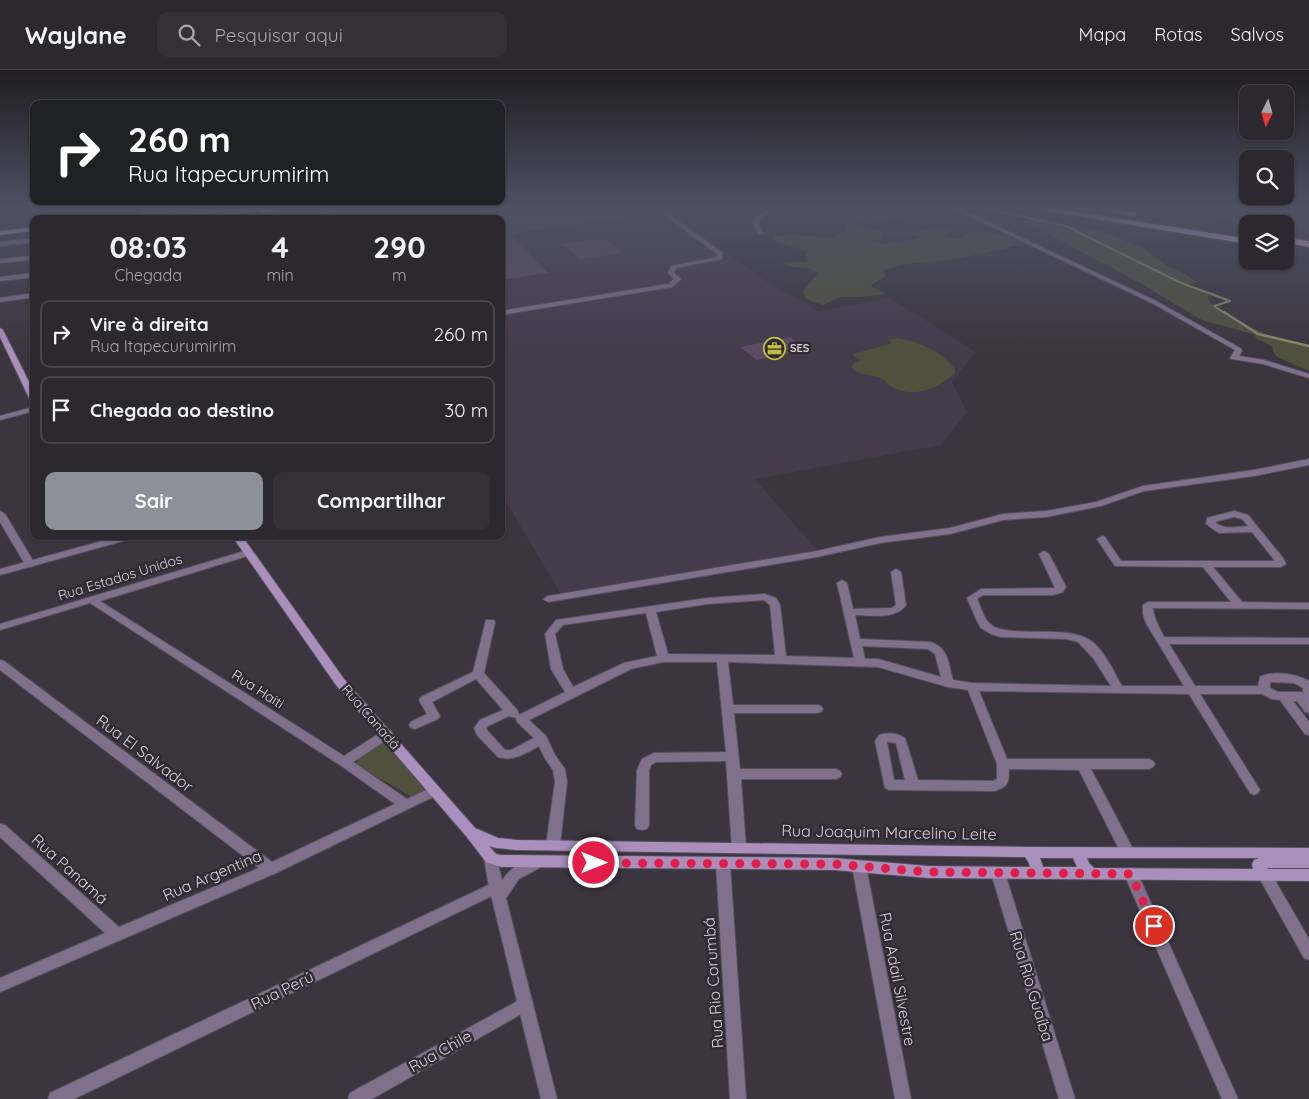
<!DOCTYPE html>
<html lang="pt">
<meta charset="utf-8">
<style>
body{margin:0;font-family:Quicksand,sans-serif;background:#343037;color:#f1f3f6;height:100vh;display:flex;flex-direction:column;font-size:19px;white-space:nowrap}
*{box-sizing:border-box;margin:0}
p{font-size:16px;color:#a6a6aa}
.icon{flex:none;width:28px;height:28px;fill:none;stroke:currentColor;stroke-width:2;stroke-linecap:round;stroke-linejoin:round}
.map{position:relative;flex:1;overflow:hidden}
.sheet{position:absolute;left:30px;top:145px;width:475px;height:325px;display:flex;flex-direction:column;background:#2c282f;border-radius:10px;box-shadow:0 1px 4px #0004,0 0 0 1px #48444b}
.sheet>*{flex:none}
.top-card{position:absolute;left:30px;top:30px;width:475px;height:105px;border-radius:10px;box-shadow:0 1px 4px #0004,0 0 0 1px #48444b;background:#202124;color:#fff;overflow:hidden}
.needle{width:32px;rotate:185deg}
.buttons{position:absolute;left:1239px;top:15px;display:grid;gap:10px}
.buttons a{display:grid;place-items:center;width:55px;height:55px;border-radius:10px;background:#2c282f;box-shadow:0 1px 4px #0004,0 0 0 1px #48444b;font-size:25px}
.pin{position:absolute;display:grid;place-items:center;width:42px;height:42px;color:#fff;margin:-21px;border:2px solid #fff;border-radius:50%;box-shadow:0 1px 5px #0007}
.me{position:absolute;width:55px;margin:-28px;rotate:90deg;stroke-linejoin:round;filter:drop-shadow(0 0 4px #0008)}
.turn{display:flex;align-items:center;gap:18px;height:105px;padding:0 15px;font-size:22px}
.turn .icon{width:65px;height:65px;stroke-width:2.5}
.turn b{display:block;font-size:35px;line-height:42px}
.eta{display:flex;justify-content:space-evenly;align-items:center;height:85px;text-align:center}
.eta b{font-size:30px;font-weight:700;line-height:35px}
.button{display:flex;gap:10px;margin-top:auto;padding:10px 15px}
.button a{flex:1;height:58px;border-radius:10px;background:#8c9099;color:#fff;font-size:20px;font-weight:700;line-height:58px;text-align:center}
.button a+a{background:#343037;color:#f1f3f6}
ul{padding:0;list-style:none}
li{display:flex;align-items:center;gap:15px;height:68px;margin:0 10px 8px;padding:0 5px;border:2px solid #48444b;border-radius:10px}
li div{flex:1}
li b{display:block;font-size:19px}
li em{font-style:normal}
header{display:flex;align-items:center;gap:30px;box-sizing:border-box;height:70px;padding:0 25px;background:#2c282f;border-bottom:1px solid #48444b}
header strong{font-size:24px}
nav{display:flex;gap:28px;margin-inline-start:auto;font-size:18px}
.search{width:350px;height:45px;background:#343037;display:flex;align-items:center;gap:12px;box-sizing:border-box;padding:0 18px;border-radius:10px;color:#a6a6aa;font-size:19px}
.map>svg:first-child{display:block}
.built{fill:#453b4b}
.green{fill:#4f503e}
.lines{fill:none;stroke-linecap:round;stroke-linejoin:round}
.stream-far1{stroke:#88896a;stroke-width:2}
.stream{stroke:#88896a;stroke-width:2.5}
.building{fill:#5b4c65}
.minor-casing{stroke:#57515b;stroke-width:2}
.tertiary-casing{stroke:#57515b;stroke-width:2}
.secondary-casing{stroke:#57515b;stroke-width:2}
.trunk-casing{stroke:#57515b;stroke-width:2}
.motorway-casing{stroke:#57515b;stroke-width:3}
.minor{fill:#81708c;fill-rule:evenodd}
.tertiary{fill:#81708c;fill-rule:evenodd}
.secondary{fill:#aa8ebb;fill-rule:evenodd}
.trunk{fill:#d5b2ea;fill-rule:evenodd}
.motorway{fill:#e1bff6;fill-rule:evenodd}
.route{stroke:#e11d48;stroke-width:9;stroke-dasharray:0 16.2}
.labels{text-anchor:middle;stroke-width:5;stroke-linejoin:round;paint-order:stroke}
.far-poi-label{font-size:11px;font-weight:bold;fill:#d6d2d8;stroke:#312b35;text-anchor:start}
.street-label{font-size:14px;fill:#d6d2d8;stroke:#312b35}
.near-street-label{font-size:16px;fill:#d6d2d8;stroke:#312b35}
</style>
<header>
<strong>Waylane</strong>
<div class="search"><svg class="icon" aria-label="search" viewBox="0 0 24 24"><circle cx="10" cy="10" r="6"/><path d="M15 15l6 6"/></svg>Pesquisar aqui</div>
<nav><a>Mapa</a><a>Rotas</a><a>Salvos</a></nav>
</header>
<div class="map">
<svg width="1309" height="1029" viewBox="0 0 1309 1029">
<rect width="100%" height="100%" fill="#3b353f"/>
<path class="built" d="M0,138H50V149H34V152L22,153L5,152L0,154Z
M311,138H665L767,212L819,241L890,228L976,282L952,312L967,342L941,375L755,409L817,480L562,526L505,430L501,431V149H227Z
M1180,138H1309V163L1285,159V154H1250L1219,149Z"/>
<path class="green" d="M832,138H883L904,148L863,154Z
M1031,148L1068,156L1099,160L1145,179L1167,196L1185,204L1197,212L1188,215L1218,224L1208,226L1209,232L1215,238L1265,264L1309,275V301L1277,287L1273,282L1272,276L1257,269L1253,264L1202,250L1140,213L1041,160L1029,156L1024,151Z
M852,152C865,160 882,161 897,162L883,165L881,170H869C881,178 902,171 916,169L918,167L911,164L912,162L934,157L953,159L946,166C964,173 960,165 972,162C987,159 1010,166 1023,174C998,181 972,186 947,190C926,193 902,192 883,201L886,206L871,215L872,217L887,224L861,227H840L823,235L810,231L805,227L803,221L818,203C803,193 794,202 783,192H807L809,189L806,187V181L776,172L773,167L790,164L833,168L847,160L846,154Z
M897,268C919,271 941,281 955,299V303C938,320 911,329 890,316C887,314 885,310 881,308C871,304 860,306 852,298L853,294L861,290L853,286V284L893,273L887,270Z
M381,672L387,674L427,720L426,723L412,727L356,695L358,688Z"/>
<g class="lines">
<path class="stream-far1" d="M982,138L1066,156L1179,212L1230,231L1214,236L1226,244"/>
<path class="stream" d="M1224,242L1258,264L1309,276"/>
</g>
<path class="building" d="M477,138H512V141L535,138H614L627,147L509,164L548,203L501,210V149H488Z
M605,169L623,183L580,189L563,174L585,170Z
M790,267L807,280L757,290L740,277Z"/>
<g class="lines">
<defs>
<path id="minor" d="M141,138H146L147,142L187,138H203L145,146L142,144Z
M328,138H334L323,149H318Z
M655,138H660L723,183L722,189L676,198L674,203L681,209L672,217L501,245V241L668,214L674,209L668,203L671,196L717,187L718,185Z
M768,138H774L758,151L763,163L758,164L752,151Z
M952,138H959L1156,231L1240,278L1242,281L1239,286L1264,290L1309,304V308L1263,294L1232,289L1230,288L1235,280L1152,233Z
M34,168V172L0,176V172Z
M34,186V190L0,193V189Z
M34,203V207L0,211V207Z
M34,223V227L0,232V228Z
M34,337V341L0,350V346Z
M1309,389V395L1254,406L1144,421L1101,436L1046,447L1003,450L950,464L880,473L817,487L548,532L543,529L548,526L817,481L880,467L950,458L1003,444L1046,441L1096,432L1143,416L1254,400Z
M0,441L5,444L35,494L33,496L30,497L25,494L0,452Z
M1234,441L1248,445L1283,488L1286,494L1281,497H1213L1242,532L1309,533V539L1153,538C1154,549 1159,557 1164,567L1309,568V574H1169L1195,616H1258L1260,607C1273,600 1296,604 1309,611V643L1305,642L1297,631H1293L1309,652V665L1305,664L1280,630L1272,629L1262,624H1200L1258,717L1260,720L1258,723L1254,725L1250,723L1189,624L979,621L1007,689H1149L1153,691L1155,694L1153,697L1149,699H1091L1134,781L1132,785L1127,786L1122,785L1079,700L1009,699C1009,712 1009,716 995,721L889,720L885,718L875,671L879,665C888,662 897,663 905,668L918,710L993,711L997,709V694L968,620L948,617L878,597L728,592L733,635H817L821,636L823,639L821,642L817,643H734L740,699H836L840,701L842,704L840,707L836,709H741L746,778L744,782L739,783L734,782L732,778L726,691L656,692L651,695L649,700V755L647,759L642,760L637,759L635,755L637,700L642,689L654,683L726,682L717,592H663L631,599L529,650L546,666L555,685L565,699L567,712L560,775L558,779L553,780L548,779L546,775L555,712L553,700L546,690L539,676C526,683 513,692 498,687L477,665L474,658L480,650L503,640L476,609L432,632L440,646L438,649L415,659L411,658L409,655L411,652L427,644L419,630L421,627L473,602L486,550H494L495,552L484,603L518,641L519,645L565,622L551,599L545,564L556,550L707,528L765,524L776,528L780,535L786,586L854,588L837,513L842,510L847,513L853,539L892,538L896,535L891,502L896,499L901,502L906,535C896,550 871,545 855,545L860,569L930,572C949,578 948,593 953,610L972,613L1111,616L1093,588L1078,572L1066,569L1001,567L991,564L981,558L977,551L967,528L981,519L1055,518L1039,484L1044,481L1049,484L1066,517L1063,522L1053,525H983L977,529C981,537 983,547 989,553C1003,569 1061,555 1086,568C1103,576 1113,601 1122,616H1184L1146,553L1143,544V535L1148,532H1231L1203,497L1115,496L1097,469L1102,466L1105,467L1121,491H1275L1252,462L1219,463L1206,454L1207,448ZM1234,447L1242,449L1248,456C1236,457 1223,460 1215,452ZM764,530L770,535L775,585L668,584L656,542L707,534ZM646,543L657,586L624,593L573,617L563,599L555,564L563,555ZM862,576L928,579L935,584L941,607L878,589H865ZM1270,612L1294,613L1303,618V622H1278L1270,618ZM509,646L516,648L517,652L534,668L511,680H505L486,659L488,656ZM887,672L896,673L905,710H894Z
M248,480L253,483L251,485L100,531L344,686L383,661L387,660L391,661L393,664L391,667L353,692L407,729L435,716L439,718L441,721L439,724L276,803L0,922V908L105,863L0,767V754L5,755L119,857L259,798L0,600V590L4,591L272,792L395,734L340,695L90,533L0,560V554Z
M723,788L728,790L730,794L746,1029H730L716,794L718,790Z
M859,790L864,792L866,796L911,1029H895L852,796L854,792Z
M998,797L1003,799L1005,803L1075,1029H1059L991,803L993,799Z
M1131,798L1136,800L1138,804L1238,1029H1222L1124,804L1126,800Z
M1264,798L1269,800L1309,869V890L1304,888L1257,804L1259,800Z
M501,809L506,811L508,815L506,819L74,1029H48L50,1023Z
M525,927L530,929L533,934L530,939L372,1029H348L350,1023Z"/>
<path id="tertiary" d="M120,466H136L134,468L0,505V499Z
M491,782L496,784L502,811C504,808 507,803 510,801C516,795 532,786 541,789L543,793L541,797L519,809L506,828L557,1029H541L489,817L484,788L486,784Z"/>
<path id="secondary" d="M0,258L3,260L34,322V332L30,330L0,267Z
M232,466H242L344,609L475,758L498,768L517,770L1028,777L1309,778V798H1267L1268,799H1309V811L928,808L834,800L501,797L486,792L466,766L336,615ZM489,776L496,778L517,780L1025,787L1029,793L1030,797L928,796L834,788L501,785L496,784ZM1040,788H1073L1077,797H1043ZM1087,788H1259L1254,790L1252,794L1253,799L1094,798L1089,793Z"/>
<path id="trunk" d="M220,138H241V139L290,138L262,144L259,141L229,145L225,143L227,141L160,149H135Z
M34,157V161L0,165V161Z"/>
<path id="motorway" d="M1037,138H1054L1248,169V174L1041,140Z
M1098,138H1113L1137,144L1133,146Z
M1285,168L1309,171V177L1285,172Z"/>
</defs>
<use href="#minor" class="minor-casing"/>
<use href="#tertiary" class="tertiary-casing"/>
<use href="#secondary" class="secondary-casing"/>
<use href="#trunk" class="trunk-casing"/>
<use href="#motorway" class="motorway-casing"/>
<use href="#minor" class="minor"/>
<use href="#tertiary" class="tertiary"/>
<use href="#secondary" class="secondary"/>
<use href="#trunk" class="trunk"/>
<use href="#motorway" class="motorway"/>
</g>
<linearGradient id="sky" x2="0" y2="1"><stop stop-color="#201d23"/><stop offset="0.49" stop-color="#4f5163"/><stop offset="1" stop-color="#4f5163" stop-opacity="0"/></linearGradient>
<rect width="1309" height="282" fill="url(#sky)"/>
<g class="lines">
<path class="route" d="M594,793L834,794L928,802L1131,804L1154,856"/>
</g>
<defs>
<symbol id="office-ring" viewBox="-11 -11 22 22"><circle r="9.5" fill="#312b35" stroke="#bfbe41" stroke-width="1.5"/><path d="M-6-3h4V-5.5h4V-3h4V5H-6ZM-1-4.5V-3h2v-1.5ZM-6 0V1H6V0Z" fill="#bfbe41"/></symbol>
</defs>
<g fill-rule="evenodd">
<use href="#office-ring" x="762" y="266" width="25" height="25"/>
</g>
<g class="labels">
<g class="far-poi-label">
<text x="790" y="282">SES</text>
</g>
<g class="street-label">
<text transform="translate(120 507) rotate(-17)" y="5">Rua Estados Unidos</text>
<text transform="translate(258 619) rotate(33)" y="5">Rua Haiti</text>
<text transform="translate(371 647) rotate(49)" y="5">Rua Canadá</text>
</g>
<g class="near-street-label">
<text transform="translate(145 683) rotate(37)" y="6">Rua El Salvador</text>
<text transform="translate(889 762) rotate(1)" y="6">Rua Joaquim Marcelino Leite</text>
<text transform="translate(70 799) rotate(42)" y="6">Rua Panamá</text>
<text transform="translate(212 805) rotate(-23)" y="6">Rua Argentina</text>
<text transform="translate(898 909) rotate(79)" y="6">Rua Adail Silvestre</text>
<text transform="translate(713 913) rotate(-94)" y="6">Rua Rio Corumbá</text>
<text transform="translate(1032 916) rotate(73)" y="6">Rua Rio Guaíba</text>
<text transform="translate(282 920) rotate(-26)" y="6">Rua Perú</text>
<text transform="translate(440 981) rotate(-29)" y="6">Rua Chile</text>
</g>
</g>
</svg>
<div class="buttons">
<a><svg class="needle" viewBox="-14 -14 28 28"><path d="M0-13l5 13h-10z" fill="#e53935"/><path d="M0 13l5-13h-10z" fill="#a6a6aa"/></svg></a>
<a><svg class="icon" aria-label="search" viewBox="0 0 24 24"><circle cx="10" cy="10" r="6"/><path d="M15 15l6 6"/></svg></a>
<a><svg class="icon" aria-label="layers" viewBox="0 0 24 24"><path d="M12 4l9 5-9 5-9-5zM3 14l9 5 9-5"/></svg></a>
</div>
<div class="pin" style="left:1154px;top:856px;background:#d93025"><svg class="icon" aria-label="arrive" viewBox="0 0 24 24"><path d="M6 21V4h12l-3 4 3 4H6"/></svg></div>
<svg class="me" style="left:594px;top:793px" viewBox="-20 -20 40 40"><circle r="17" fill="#e11d48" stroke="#fff" stroke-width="3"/><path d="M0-11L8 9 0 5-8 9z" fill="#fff"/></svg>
<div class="top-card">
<div class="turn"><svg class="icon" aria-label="right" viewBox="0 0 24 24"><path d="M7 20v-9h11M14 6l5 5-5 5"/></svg><div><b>260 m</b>Rua Itapecurumirim</div></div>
</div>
<section class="sheet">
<div class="eta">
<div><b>08:03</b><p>Chegada</p></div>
<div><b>4</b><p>min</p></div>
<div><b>290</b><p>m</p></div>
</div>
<ul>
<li><svg class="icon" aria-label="right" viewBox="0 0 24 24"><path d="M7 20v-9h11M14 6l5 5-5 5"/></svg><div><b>Vire à direita</b><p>Rua Itapecurumirim</p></div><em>260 m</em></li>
<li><svg class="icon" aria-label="arrive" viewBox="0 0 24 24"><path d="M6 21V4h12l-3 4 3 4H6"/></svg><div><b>Chegada ao destino</b></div><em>30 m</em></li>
</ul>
<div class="button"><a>Sair</a><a>Compartilhar</a></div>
</section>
</div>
